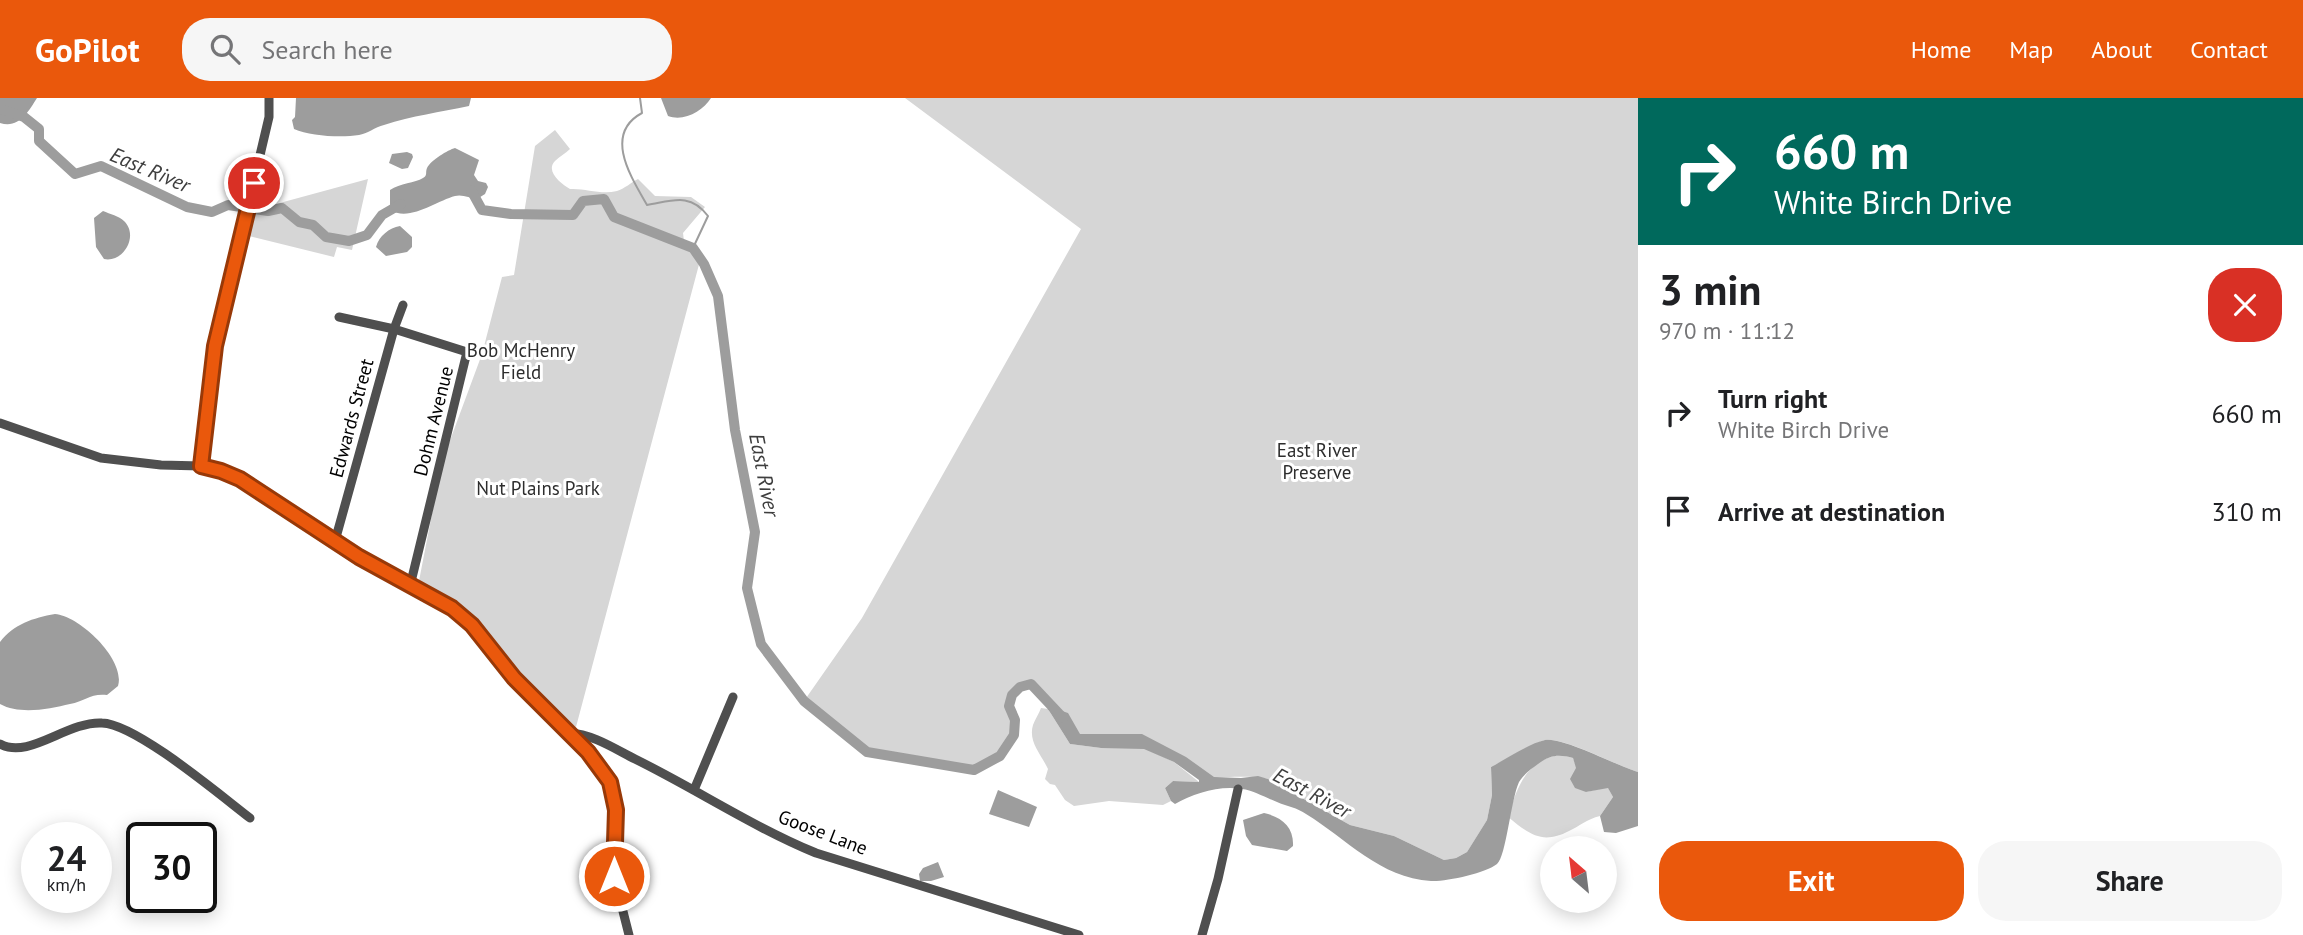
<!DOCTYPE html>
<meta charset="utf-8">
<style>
body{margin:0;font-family:"PT Sans",sans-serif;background:#f6f6f6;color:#202124;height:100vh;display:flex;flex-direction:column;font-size:26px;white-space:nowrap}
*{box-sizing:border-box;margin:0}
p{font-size:23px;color:#757577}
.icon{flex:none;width:38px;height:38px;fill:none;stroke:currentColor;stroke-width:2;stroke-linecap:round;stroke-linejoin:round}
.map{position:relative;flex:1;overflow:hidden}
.drawer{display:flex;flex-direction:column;background:#fff;width:665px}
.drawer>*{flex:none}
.banner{background:#00695c;color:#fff;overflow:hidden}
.needle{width:46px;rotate:332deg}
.buttons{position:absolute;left:1540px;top:738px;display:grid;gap:14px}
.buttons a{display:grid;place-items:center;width:77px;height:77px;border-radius:50%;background:#fff;box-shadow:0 4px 18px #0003;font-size:35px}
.speed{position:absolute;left:21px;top:724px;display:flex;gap:14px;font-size:35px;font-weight:700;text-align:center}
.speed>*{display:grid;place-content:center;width:91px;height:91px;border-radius:50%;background:#fff;box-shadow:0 4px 18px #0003;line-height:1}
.speed small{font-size:18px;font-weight:400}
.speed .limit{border:4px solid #111;border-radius:10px;background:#fff;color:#111}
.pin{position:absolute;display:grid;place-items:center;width:60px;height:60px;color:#fff;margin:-30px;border:4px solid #fff;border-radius:50%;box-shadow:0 2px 7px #0007}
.me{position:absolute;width:77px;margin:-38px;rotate:0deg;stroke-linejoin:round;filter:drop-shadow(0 0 5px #0008)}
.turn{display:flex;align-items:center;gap:24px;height:147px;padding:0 21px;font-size:32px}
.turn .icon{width:91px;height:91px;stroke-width:2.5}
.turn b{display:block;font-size:49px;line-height:60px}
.round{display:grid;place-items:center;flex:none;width:74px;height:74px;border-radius:28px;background:#f6f6f6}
.headline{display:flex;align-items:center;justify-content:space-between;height:119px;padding:0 21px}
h1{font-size:42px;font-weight:700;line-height:52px}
.action{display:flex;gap:14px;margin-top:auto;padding:14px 21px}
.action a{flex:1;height:80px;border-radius:28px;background:#ea580c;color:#fff;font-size:28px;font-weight:700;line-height:80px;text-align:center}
.action a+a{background:#f6f6f6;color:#202124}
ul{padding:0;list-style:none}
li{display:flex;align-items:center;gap:21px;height:98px;padding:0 21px}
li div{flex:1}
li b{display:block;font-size:26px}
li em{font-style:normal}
header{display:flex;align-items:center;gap:42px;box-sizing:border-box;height:98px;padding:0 35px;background:#ea580c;color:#fff}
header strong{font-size:33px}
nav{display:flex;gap:38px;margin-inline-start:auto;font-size:24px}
.search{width:490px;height:63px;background:#f6f6f6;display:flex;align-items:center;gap:18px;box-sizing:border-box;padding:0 24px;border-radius:28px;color:#757577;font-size:26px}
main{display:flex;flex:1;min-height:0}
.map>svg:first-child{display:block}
.green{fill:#d6d6d6}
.water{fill:#9d9d9d}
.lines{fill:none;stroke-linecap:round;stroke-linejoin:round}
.stream{stroke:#9d9d9d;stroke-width:2}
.river{stroke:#9d9d9d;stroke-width:10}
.minor{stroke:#4f4f4f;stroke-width:9}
.route-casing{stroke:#983908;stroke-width:18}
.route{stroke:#ea580c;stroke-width:12}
.labels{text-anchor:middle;stroke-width:6;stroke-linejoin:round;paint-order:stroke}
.park-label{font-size:19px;fill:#2d2d2d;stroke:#fff}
.street-label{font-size:19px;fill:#000;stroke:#fff}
.water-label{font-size:21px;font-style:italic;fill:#3e3e3e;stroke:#fff}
</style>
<header>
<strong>GoPilot</strong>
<div class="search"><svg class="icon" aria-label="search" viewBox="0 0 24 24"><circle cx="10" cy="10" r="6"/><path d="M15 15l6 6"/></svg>Search here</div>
<nav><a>Home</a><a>Map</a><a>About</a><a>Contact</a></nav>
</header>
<main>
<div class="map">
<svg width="1638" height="837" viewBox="0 0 1638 837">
<rect width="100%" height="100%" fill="#fff"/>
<path class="green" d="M905,0H1638V674C1618,668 1562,638 1545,642C1531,646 1505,662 1491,669L1492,697L1487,722L1467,754L1456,760L1444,762L1394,738L1350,727L1268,681C1257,678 1217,678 1206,682L1179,662L1155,655L1174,664L1199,684L1173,683L1165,690L1171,703L1163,707L1109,703L1074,708L1065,702L1055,687L1050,686L1045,681L1048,671C1041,656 1028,644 1033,627C1035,621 1039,616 1041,610L1048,611L1070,646L1101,650H1141L1122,644L1077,640L1060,624L1056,611L1031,586L1020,589L1012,597L1009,608L1015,622L1014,637L1000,658L974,672L867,654L804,603L862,520L1081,131Z
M555,32L570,51C565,56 560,58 555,63C545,73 561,86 570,91C585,90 601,97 617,93C624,91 632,84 638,81L655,98L691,99L705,109L683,135L684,143L701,159L576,629L560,618L518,580L476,524L449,501L419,483L442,364L482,256L502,179L514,177L535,48Z
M368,81L352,152L337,149L334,159L249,138L254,112Z
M1562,657L1573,660L1586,694L1608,689L1613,699L1600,718C1587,721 1580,728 1569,733C1542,747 1529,736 1508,719C1517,690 1526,660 1562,657Z"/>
<path class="water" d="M0,0H37C28,14 19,31 0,25Z
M296,0H471L469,8C440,14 412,18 384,27C375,29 367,36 359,37C341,40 310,38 294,31L292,22L295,19Z
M661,0H711C703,13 684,24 668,18Z
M455,50L479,62L474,77L478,83L486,85L488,89L485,96L477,101C470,100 462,96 455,98C436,103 410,124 390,112V92C400,85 415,85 423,80C428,77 425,75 427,70C431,62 448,52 455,50Z
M407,54L412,56L413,59L408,70L402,71L389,65L392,56Z
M103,113C110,116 119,118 124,123C139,137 124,165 104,161L96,149L94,120Z
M400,128L412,139V149L407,154L386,158L376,149C379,138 389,130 400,128Z
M55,516C80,518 126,562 118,588L107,597C91,595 85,603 70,606C49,611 20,617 0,606V544C14,526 33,520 55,516Z
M1048,611H1056L1068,615L1080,636H1142L1186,659L1214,679L1241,680L1258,678L1268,681L1350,727L1394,738L1444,762L1456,760L1467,754L1487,722L1492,697L1491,669C1506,661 1528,646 1545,642C1561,638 1618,668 1638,674V728L1616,735L1604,734L1600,718L1613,699L1608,690L1586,694L1575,690L1570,681L1576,670L1573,660C1559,656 1550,657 1538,666C1531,671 1524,676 1519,684C1511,701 1506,759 1497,766C1486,775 1445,784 1431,783C1380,780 1347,741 1306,716C1298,710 1286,708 1277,704C1266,700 1253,692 1242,691C1220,687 1194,695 1175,706L1171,703L1165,690L1173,683L1199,684V682L1174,664L1144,651L1101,650L1070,646Z
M998,692L1037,709L1029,729L989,716Z
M1264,715C1282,719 1294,729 1293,748L1287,753L1252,747L1246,738L1243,722Z
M938,764L944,779L931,783H920L919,776L923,770Z"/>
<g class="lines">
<path class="stream" d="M640,0L642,15C603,36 631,79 647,107C672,103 690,94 708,118L693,150"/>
<path class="river" d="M0,11L24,19L39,31V43L75,76L101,68L187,109L212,114L228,107L268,113L282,110L299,124L313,127L326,139L349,143L367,137L382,117L401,106
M471,92L482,112L511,116L573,117L583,103L604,101L614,119L693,150L704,166L718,198L735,332L755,434L747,490L761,546L804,603L867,654L974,672L1000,658L1014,637L1015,622L1009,608L1012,597L1020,589L1031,586L1063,620"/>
<path class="minor" d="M339,219L394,231L467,254L410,488
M0,325L101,360L161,367L201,368L221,373L240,381L359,459L452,510L464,519L536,604L588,654L610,684L616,712L614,778L629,837
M201,368L215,248L269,19V0
M335,443L394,231L403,207
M570,635C592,636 615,651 635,661C696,691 753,729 816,755L1079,837
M0,646C29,662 67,623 102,625C136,626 220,697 250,720
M694,692L733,599
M1202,837L1218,781L1238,691"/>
</g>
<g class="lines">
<defs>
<path id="route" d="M254,85L215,248L201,368L221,373L240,381L359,459L452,510L472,527L514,580L588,654L610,684L616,712L614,778"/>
</defs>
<use href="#route" class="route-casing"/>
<use href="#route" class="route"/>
</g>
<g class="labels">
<g class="park-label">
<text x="521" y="259">Bob McHenry<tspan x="521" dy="22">Field</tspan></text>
<text x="1317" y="359">East River<tspan x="1317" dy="22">Preserve</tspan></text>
<text x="538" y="397">Nut Plains Park</text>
</g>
<g class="street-label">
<text transform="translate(351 320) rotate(-75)" y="7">Edwards Street</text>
<text transform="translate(433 323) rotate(-76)" y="7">Dohm Avenue</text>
<text transform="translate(823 734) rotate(21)" y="7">Goose Lane</text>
</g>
<g class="water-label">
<text transform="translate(150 72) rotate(23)" y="7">East River</text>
<text transform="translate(764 377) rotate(79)" y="7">East River</text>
<text transform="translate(1312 695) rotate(28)" y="7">East River</text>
</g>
</g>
</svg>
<div class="buttons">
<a><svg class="needle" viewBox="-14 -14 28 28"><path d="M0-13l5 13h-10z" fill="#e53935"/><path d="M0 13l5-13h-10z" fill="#757577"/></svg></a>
</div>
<div class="speed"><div>24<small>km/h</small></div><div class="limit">30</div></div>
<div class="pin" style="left:254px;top:85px;background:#d93025"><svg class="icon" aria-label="arrive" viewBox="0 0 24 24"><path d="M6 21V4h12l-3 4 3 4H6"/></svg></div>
<svg class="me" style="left:614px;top:778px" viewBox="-20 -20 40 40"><circle r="17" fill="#ea580c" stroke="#fff" stroke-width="3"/><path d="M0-11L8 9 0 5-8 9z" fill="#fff"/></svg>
</div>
<section class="drawer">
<div class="banner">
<div class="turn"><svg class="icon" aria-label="right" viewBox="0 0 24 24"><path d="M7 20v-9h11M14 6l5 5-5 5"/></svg><div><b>660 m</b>White Birch Drive</div></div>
</div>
<div class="headline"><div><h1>3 min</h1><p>970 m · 11:12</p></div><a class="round" style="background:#d93025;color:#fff"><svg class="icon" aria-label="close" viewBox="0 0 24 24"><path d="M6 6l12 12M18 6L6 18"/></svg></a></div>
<ul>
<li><svg class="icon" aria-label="right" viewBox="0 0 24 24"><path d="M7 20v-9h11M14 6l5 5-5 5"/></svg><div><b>Turn right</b><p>White Birch Drive</p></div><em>660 m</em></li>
<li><svg class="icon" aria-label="arrive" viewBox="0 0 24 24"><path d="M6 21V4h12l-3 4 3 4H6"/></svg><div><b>Arrive at destination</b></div><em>310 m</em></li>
</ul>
<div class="action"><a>Exit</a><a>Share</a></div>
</section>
</main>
